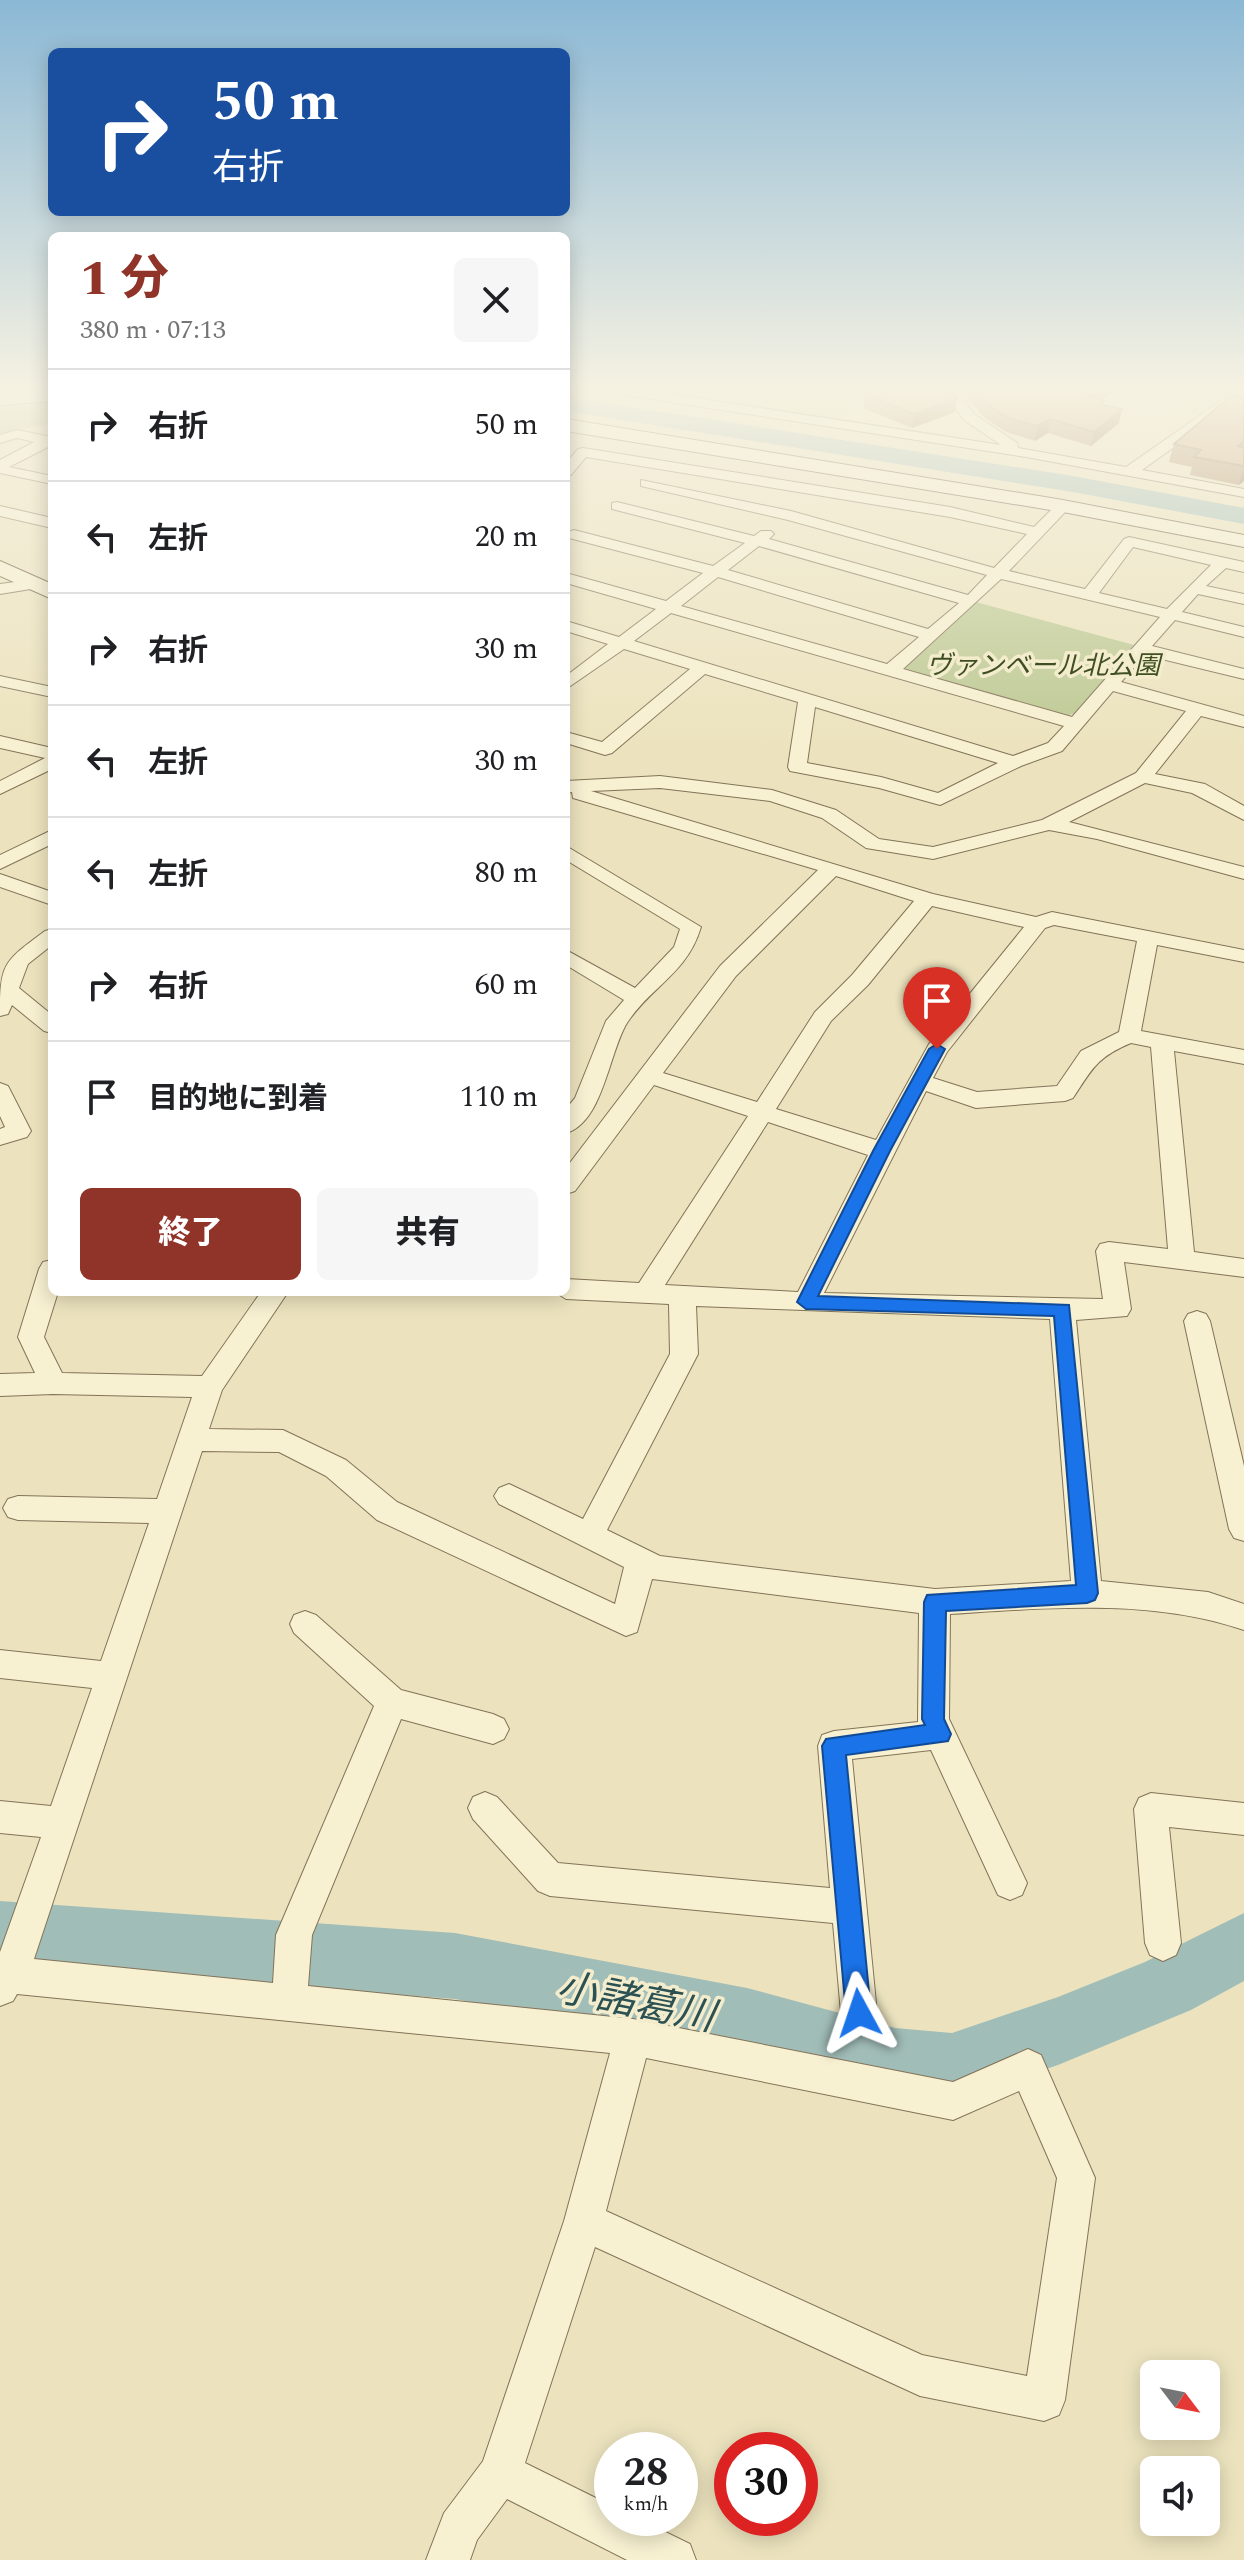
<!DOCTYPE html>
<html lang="ja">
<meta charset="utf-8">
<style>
body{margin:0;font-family:Spectral,"Noto Sans JP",serif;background:#f6f6f6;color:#202124;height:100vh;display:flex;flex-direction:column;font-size:30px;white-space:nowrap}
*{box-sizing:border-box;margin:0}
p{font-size:26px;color:#757577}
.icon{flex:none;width:44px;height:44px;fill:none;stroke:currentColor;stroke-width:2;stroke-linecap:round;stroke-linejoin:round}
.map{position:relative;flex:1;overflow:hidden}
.details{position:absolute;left:48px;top:232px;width:522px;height:1064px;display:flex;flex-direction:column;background:#fff;border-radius:12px;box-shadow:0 4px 20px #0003}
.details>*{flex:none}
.top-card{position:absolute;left:48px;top:48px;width:522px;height:168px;border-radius:12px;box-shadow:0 4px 20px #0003;background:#1a4fa0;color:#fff;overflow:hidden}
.needle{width:52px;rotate:122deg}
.fabs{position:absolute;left:1140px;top:2360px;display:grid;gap:16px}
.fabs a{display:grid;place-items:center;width:80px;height:80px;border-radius:12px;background:#fff;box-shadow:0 4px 20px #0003;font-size:40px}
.speed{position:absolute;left:594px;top:2432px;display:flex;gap:16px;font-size:40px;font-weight:700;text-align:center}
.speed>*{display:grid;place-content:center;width:104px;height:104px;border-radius:50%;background:#fff;box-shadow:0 4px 20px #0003;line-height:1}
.speed small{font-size:20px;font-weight:400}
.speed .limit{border:12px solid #d22;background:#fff;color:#111}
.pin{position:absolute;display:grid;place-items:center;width:68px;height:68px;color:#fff;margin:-82px -34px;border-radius:50% 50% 50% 0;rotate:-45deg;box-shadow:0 0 8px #0007}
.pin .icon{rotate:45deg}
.me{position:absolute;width:88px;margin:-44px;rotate:355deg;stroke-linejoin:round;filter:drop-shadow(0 0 6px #0008)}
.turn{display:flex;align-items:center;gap:28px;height:168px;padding:0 32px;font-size:36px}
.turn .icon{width:104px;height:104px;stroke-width:2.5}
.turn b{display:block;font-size:56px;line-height:68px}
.round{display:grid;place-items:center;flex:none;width:84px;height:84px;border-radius:12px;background:#f6f6f6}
.head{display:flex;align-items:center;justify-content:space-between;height:136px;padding:0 32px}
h1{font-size:48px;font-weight:800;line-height:60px;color:#90342a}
.button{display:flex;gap:16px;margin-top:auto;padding:16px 32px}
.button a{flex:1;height:92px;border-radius:12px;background:#90342a;color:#fff;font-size:32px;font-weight:800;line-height:92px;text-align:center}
.button a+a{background:#f6f6f6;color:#202124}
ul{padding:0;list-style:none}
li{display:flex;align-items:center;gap:24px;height:112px;padding:0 32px;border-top:2px solid #e0e0e0}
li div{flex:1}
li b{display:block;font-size:30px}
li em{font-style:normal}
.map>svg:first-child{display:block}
.farmland{fill:#e1deac}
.green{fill:#bdc993}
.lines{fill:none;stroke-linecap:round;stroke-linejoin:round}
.river{fill:#a1bdb8;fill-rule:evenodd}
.street-casing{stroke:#837358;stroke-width:2}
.secondary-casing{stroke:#65543b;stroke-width:2}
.street{fill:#f7f0d1;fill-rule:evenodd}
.secondary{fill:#f7f0d1;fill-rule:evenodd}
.wall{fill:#ad8a65}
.shaded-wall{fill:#8d7052}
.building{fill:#c9a075;stroke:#8d7052;stroke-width:2}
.route{fill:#1a73e8;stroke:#114b97;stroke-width:2}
.labels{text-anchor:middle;stroke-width:7;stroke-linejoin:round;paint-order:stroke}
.far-park-label{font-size:26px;font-style:italic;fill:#3f4f23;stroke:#f3eccd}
.near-water-label{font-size:40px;font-style:italic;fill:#2b5152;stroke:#f3eccd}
</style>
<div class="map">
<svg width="1244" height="2560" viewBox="0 0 1244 2560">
<rect width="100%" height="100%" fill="#ece3be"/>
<path class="farmland" d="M631,389H873L838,418Z
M1125,389H1175L1216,400L1195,413L1136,398L1109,415L1089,411Z"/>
<path class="green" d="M52,401V423L0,434V406Z
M976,602L1134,645L1077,713L1065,716L908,673L905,668Z"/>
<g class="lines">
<path class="river" d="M566,397L1073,476L1244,508V524L1073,492L566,411Z
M0,1901L455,1933L747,1988L895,2028L952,2033L1058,1997L1145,1962L1244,1913V1981L1191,2010L1058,2065L952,2101L895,2096L747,2056L455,1999L0,1965Z"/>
<defs>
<path id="street" d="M604,389H638L1001,445L964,420L942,389H956L974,414L1017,443L1018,448L1126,467L1238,389H1244V397L1142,470L1244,489V497L1026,457L611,393Z
M17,430L52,437V445L9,467L52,476V484L0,473V460L34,442L17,438L0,443V435Z
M583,448L950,507L1034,527L1058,503H1068V509L1009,571L1085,589L1124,539L1129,537L1244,562V572L1226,568L1206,586L1244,594V604L1198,594L1182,612L1244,627V637L1175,620L1152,646L1244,669V679L1145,655L1121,682L1244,716V727L1201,716L1155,774L1205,784L1244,806V820L1192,793L1145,783L1069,822L1244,867V879L1097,839L1049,830L933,859L866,848L822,818L770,801L660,788L591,791L933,894L1036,917L1052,912L1244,950V962L1157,945L1141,1031L1244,1050V1064L1174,1051L1194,1252L1244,1259V1277L1124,1262L1131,1309L1127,1316L1076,1320L1101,1581L1208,1592L1244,1604V1630C1150,1598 1048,1608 950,1614L949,1719L1027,1883L1022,1895L1010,1900L998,1895L931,1750L852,1759L877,2013L872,2026L859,2031L846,2026L841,2013L833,1923L550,1896L538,1891L473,1819L468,1808L473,1797L485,1792L497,1797L558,1863L830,1888L818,1746L822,1735L834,1731L918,1722L919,1613L652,1579L637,1632L626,1636L377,1520L326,1476L279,1452L202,1451L34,1959L273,1983L276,1935L374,1706L294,1633L290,1624L294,1615L305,1611L316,1615L401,1690L493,1714L504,1719L509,1729L504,1739L493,1744L401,1719L312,1935L308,1986L633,2019L953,2082L1028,2049L1041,2055L1095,2178L1065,2400L1059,2415L1044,2421L920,2396L595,2247L525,2463L612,2506V2518H637L690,2544L696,2560H627L507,2499L477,2540L470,2560H426L444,2513L483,2461L564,2221L610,2053L17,1994L13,2001L0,2006V1952L41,1837L0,1833V1801L51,1806L92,1688L0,1678V1650L101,1661L149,1523L18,1520L8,1517L3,1508L8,1499L18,1496L157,1499L192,1397L53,1394L0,1396V1374L35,1373L18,1337L39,1269L43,1262L52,1260V1292H58L44,1337L62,1373L202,1376L261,1292H288L222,1390L209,1429L283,1430L346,1460L397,1502L615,1604L624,1567L499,1504L494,1496L499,1488L509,1484L583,1519L670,1354L669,1304L566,1299L555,1292H566V1279L639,1283L748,1116L654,1085L575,1191L566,1194V1168L720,966L818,870L573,798L572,792L566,793V781L660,776L772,790L836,810L879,839L933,847L1042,820L1136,773L1186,711L1113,691L1062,751L1021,766L940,805L879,788L790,771L788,767L798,702L705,674L612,753L605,755L566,743V732L602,742L690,669L624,649L566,689V676L608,644L566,631V621L619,637L656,609L566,583V573L666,601L703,573L569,538V532L574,530L713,566L745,543L612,509V503L617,502L754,536L761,531H771L774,534L769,539L968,595L987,575L788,520L641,486V480L791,511L994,568L1027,534L950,517L586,457L571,475L566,476V463L578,449ZM759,546L959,603L928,629L728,570ZM1133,547L1211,565L1167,609L1099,593ZM718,577L919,637L887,664L681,606ZM1001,579L1160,617L1072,717L903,669ZM671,613L1064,726L1048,743L1013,756L634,641ZM815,707L998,763L938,793L881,777L807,763ZM836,876L914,901L852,975L815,1012L757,1102L663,1073L736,976ZM932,906L1024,927L929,1044L876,1140L776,1109L831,1021L868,985ZM1054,925L1137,941L1119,1032L1081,1051L1057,1086L977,1092L933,1078L947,1052L1045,928ZM1131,1043L1151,1047L1168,1249L1109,1242L1100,1244L1096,1251L1103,1299L824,1293L926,1091L976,1108L1065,1101L1073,1098C1092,1069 1097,1057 1131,1043ZM768,1122L868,1155L798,1292L665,1285ZM696,1306L1050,1319L1071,1581L935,1589L660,1556L607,1530L698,1354ZM646,2058L953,2120L1019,2091L1057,2178L1027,2376L922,2355L606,2211Z
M0,506L52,518V528L0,516Z
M37,579L43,581V587L0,594V584Z
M0,676L52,687V697L0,686Z
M0,736L52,748V769L0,794V781L45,758L0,748Z
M52,830V844L0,869V855Z
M566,846L701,927C687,974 651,986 627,1023C609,1052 603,1123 566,1133V1109L575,1098L606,1021L624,1000L566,965V950L635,988L674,947L680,929L566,860Z
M0,874L52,892V905L0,887Z
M52,929V945L28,964L19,988L52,1015V1033L44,1031L12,1005L8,1014L0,1016C0,963 3,962 45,931Z
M0,1083L8,1086L31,1131L27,1137L0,1145V1129L5,1127L0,1116Z
M1197,1311L1206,1314L1210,1321L1244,1466V1541L1234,1538L1229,1529L1184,1321L1188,1314Z
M1151,1793L1244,1803V1835L1169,1827L1181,1943L1176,1955L1163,1961L1150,1955L1145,1943L1134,1809L1139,1798Z"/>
<path id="secondary" d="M52,389V401L0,405V393Z
M566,419L1063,500L1244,535V547L1063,512L566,431Z
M0,561L52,584V599L0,576Z"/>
</defs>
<use href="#street" class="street-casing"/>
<use href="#secondary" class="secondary-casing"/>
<use href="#street" class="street"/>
<use href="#secondary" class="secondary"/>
</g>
<path class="wall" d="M959,389H1119L1101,400L1104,401V405L1119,423L1091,446L1048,433L1035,441L1006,432L985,418Z
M865,394L957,398L955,412L912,428L863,408Z
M1244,398V481L1239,485L1190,475L1192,467L1169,462L1174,444Z"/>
<path class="shaded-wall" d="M1099,389H1119L1084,410L1087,396Z
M957,398L955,412L912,428L914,414Z
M1122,409L1119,423L1091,446L1094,432Z
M1050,419L1048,433L1035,441L1037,426Z
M1244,466V481L1239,485Z"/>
<path class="building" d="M872,389H951L957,398L914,414L865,394Z
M974,389H1099L1087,396L1104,401L1099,404L1122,409L1094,432L1050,419L1037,426L1008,418L987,404Z
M1232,395L1244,398V441L1238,446L1244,447V466L1194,457L1201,450L1174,444Z"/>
<linearGradient id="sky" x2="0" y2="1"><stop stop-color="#8bb8d5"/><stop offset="0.52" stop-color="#f6f2e2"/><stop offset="1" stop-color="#f6f2e2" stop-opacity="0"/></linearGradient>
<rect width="1244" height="748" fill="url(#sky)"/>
<path class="route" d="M937,1044L945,1049L890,1151L818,1296L1069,1305L1098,1593L1095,1600L1087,1603L946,1611L944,1719L951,1734L948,1741L846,1755L871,2013L868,2022L859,2025L850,2022L846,2013L822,1746L826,1739L925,1725L922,1719L924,1602L927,1595L1076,1585L1054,1316L806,1309L797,1302L873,1151L929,1049Z"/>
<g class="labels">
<g class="far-park-label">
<text x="1043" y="674">ヴァンベール北公園</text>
</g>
<g class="near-water-label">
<text transform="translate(636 2001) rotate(11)" y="14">小諸葛川</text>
</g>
</g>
</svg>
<div class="fabs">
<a><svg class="needle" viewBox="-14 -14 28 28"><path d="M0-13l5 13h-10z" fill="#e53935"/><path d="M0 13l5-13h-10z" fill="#757577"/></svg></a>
<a><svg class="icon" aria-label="sound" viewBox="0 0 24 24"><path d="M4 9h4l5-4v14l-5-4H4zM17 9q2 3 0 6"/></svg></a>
</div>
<div class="speed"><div>28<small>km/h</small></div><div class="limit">30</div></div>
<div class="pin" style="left:937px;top:1049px;background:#d93025"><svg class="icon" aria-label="arrive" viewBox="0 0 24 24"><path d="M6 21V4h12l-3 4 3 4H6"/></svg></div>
<svg class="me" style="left:859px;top:2013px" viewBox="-20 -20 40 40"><path d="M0-17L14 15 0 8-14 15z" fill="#1a73e8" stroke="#fff" stroke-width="4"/></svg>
<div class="top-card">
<div class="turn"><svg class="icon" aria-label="right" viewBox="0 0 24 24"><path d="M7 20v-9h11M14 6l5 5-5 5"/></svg><div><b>50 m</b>右折</div></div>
</div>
<section class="details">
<div class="head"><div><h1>1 分</h1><p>380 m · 07:13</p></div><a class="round"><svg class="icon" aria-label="close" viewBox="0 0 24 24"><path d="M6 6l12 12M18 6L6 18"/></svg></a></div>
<ul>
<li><svg class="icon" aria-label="right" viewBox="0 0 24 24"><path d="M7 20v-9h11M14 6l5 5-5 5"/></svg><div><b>右折</b></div><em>50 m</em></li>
<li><svg class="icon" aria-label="left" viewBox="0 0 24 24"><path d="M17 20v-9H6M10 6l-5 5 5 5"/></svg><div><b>左折</b></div><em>20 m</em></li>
<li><svg class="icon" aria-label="right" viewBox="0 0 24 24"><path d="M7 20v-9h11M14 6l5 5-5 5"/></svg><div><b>右折</b></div><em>30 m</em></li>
<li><svg class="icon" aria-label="left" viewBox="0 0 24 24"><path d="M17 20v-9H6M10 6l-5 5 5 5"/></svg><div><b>左折</b></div><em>30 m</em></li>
<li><svg class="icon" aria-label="left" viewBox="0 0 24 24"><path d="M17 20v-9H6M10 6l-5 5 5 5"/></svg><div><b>左折</b></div><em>80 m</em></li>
<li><svg class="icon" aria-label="right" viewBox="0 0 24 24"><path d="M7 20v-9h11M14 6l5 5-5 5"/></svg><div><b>右折</b></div><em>60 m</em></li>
<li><svg class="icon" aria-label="arrive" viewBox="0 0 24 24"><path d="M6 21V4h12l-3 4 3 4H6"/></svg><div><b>目的地に到着</b></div><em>110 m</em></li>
</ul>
<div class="button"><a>終了</a><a>共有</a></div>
</section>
</div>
